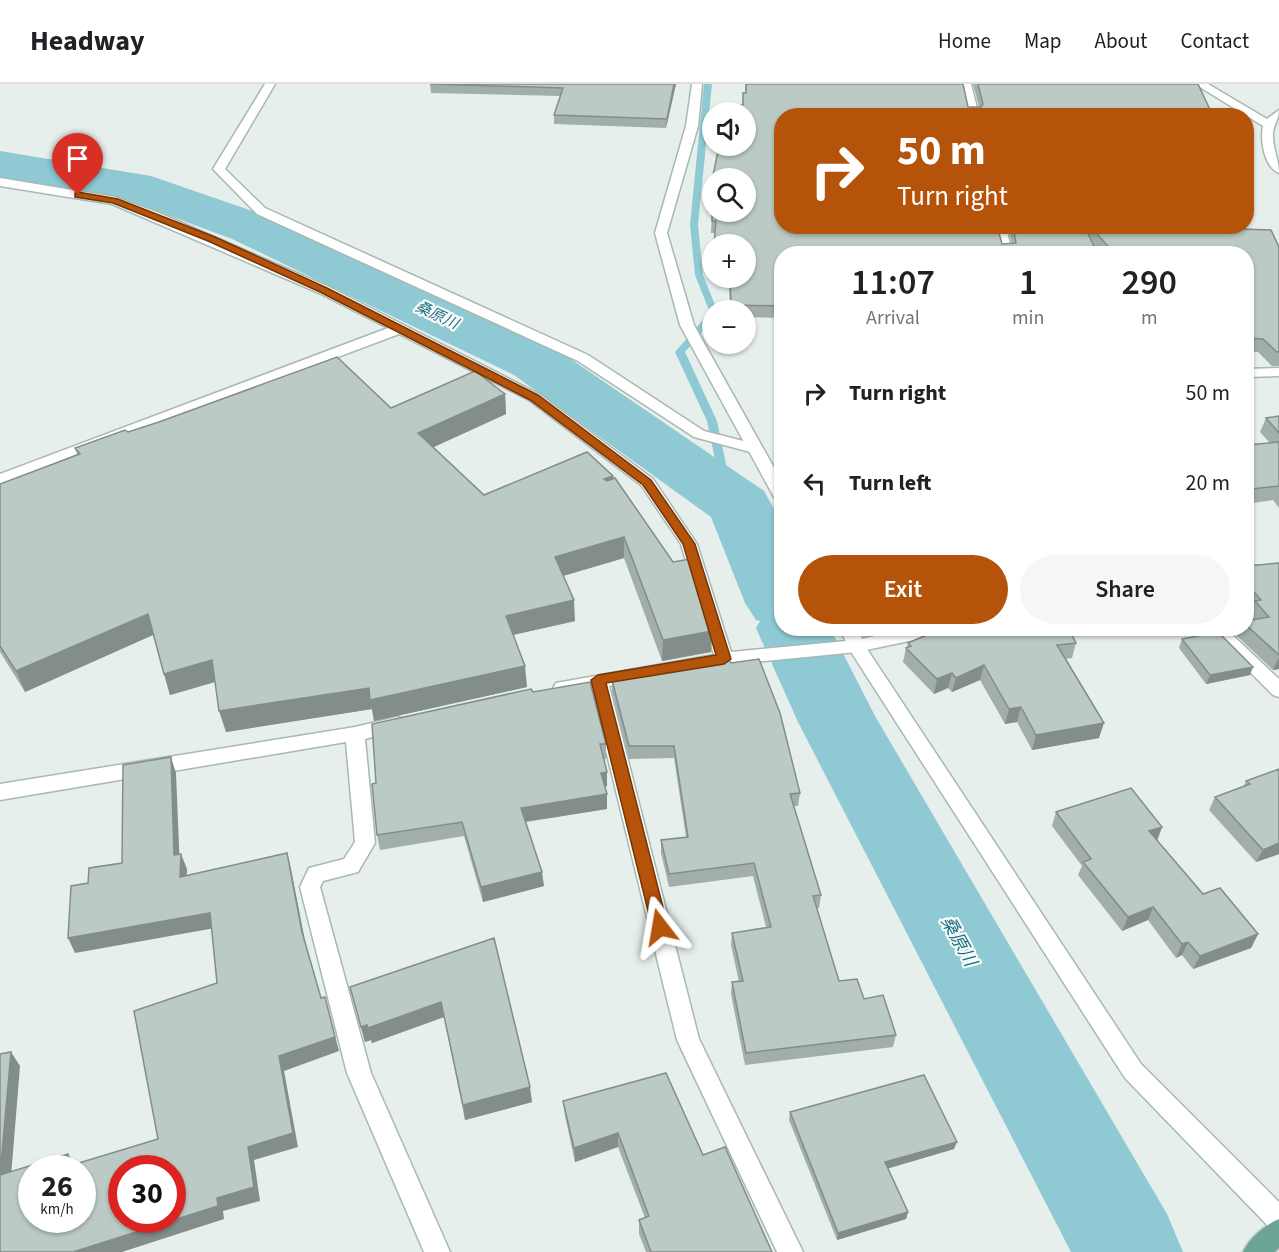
<!DOCTYPE html>
<meta charset="utf-8">
<style>
body{margin:0;font-family:"Source Sans 3","Noto Sans JP",sans-serif;background:#f6f6f6;color:#202124;height:100vh;display:flex;flex-direction:column;font-size:22px;white-space:nowrap}
*{box-sizing:border-box;margin:0}
p{font-size:20px;color:#757577}
.icon{flex:none;width:33px;height:33px;fill:none;stroke:currentColor;stroke-width:2;stroke-linecap:round;stroke-linejoin:round}
.map{position:relative;flex:1;overflow:hidden}
.panel{position:absolute;left:774px;top:162px;width:480px;height:390px;display:flex;flex-direction:column;background:#fff;border-radius:24px;box-shadow:0 2px 4px #0004}
.panel>*{flex:none}
.top-card{position:absolute;left:774px;top:24px;width:480px;height:126px;border-radius:24px;box-shadow:0 2px 4px #0004;background:#b45309;color:#fff;overflow:hidden}
.fabs{position:absolute;left:702px;top:18px;display:grid;gap:12px}
.fabs a{display:grid;place-items:center;width:54px;height:54px;border-radius:50%;background:#fff;box-shadow:0 2px 4px #0004;font-size:30px}
.speed{position:absolute;left:18px;top:1071px;display:flex;gap:12px;font-size:30px;font-weight:700;text-align:center}
.speed>*{display:grid;place-content:center;width:78px;height:78px;border-radius:50%;background:#fff;box-shadow:0 2px 4px #0004;line-height:1}
.speed small{font-size:15px;font-weight:400}
.speed .limit{border:9px solid #d22;background:#fff;color:#111}
.pin{position:absolute;display:grid;place-items:center;width:51px;height:51px;color:#fff;margin:-62px -26px;border-radius:50% 50% 50% 0;rotate:-45deg;box-shadow:0 0 6px #0007}
.pin .icon{rotate:45deg}
.me{position:absolute;width:66px;margin:-33px;rotate:346deg;stroke-linejoin:round;filter:drop-shadow(0 0 4px #0008)}
.turn{display:flex;align-items:center;gap:21px;height:126px;padding:0 24px;font-size:27px}
.turn .icon{width:78px;height:78px;stroke-width:2.5}
.turn b{display:block;font-size:42px;line-height:51px}
.eta{display:flex;justify-content:space-evenly;align-items:center;height:102px;text-align:center}
.eta b{font-size:36px;font-weight:600;line-height:42px}
.button{display:flex;gap:12px;margin-top:auto;padding:12px 24px}
.button a{flex:1;height:69px;border-radius:36px;background:#b45309;color:#fff;font-size:24px;font-weight:600;line-height:69px;text-align:center}
.button a+a{background:#f6f6f6;color:#202124}
ul{padding:0;list-style:none}
li{display:flex;align-items:center;gap:18px;height:90px;padding:0 24px}
li div{flex:1}
li b{display:block;font-size:22px}
li em{font-style:normal}
header{display:flex;align-items:center;gap:36px;box-sizing:border-box;height:84px;padding:0 30px;background:#fff;border-bottom:2px solid #e0e0e0}
header strong{font-size:28px}
nav{display:flex;gap:33px;margin-inline-start:auto;font-size:21px}
.map>svg:first-child{display:block}
.lines{fill:none;stroke-linecap:round;stroke-linejoin:round}
.stream{fill:#8ec9d4;fill-rule:evenodd}
.river{fill:#8ec9d4;fill-rule:evenodd}
.minor-casing{stroke:#a8b8b2;stroke-width:3}
.tertiary-casing{stroke:#a8b8b2;stroke-width:3}
.primary-casing{stroke:#c2cac8;stroke-width:3}
.minor{fill:#fff;fill-rule:evenodd}
.tertiary{fill:#fff;fill-rule:evenodd}
.primary{fill:#6aa596;fill-rule:evenodd}
.wall{fill:#a1aea9}
.shaded-wall{fill:#838d89}
.building{fill:#bbcac4;stroke:#838d89;stroke-width:1.5;fill-rule:evenodd}
.route{fill:#b45309;stroke:#753606;stroke-width:1.5}
.labels{text-anchor:middle;stroke-width:4.5;stroke-linejoin:round;paint-order:stroke}
.far-water-label{font-size:15px;font-style:italic;fill:#1c6f80;stroke:#f7fbf9}
.water-label{font-size:18px;font-style:italic;fill:#1c6f80;stroke:#f7fbf9}
</style>
<header>
<strong>Headway</strong>
<nav><a>Home</a><a>Map</a><a>About</a><a>Contact</a></nav>
</header>
<div class="map">
<svg width="1279" height="1168" viewBox="0 0 1279 1168">
<rect width="100%" height="100%" fill="#e6efeb"/>
<g class="lines">
<path class="stream" d="M704,0H712L698,141L703,191L717,226H712V236L685,268L717,337L727,385L745,422L740,425L735,422L717,385L707,337L675,268L709,229L712,228L709,226L695,191L690,141Z"/>
<path class="river" d="M0,67L151,92L270,133L556,265L764,407L782,439V544H830L875,632L1167,1130L1183,1168H1071L798,638L756,544L760,537L756,536L745,519L711,433L514,291L232,155L138,120L0,97Z"/>
<defs>
<path id="minor" d="M265,0H275L225,85L265,124L588,271L704,347L759,361L762,364L759,367L754,369L694,353L578,277L257,130L213,85Z
M961,0H971L979,32H968Z
M1195,0H1208L1267,35L1279,26C1279,35 1274,40 1273,49C1272,63 1279,75 1279,89C1264,83 1260,56 1263,42Z
M0,94L115,113L159,129L329,203L539,310L653,395L697,460L731,568L857,556L911,544H950L942,550L857,568L724,581L609,602L699,955L803,1168H777L677,956L591,605L562,611L556,609L553,604L556,599L714,571L681,460L641,401L529,316L399,250L0,400V390L388,244L319,209L112,120L0,102Z
M994,142H1006L1012,170H1000Z
M1279,284V292L1246,293V285Z
M1206,544H1225L1279,595V613L1273,611Z
M397,633L404,635L406,640L404,645L365,655L375,759L358,788L323,797L320,803L371,989L450,1168H424L347,989L300,803L309,784L344,775L355,758L346,658L0,716V700L355,643Z"/>
<path id="tertiary" d="M692,0H702L698,42L667,149L694,241L782,398V418L774,413L680,241L655,149L686,42Z
M839,544H857L867,565L1141,980L1279,1118V1147L1270,1144L1125,994L853,571Z"/>
<path id="primary" d="M1279,1135V1164L1275,1168H1243C1249,1154 1265,1141 1279,1135Z"/>
</defs>
<use href="#minor" class="minor-casing"/>
<use href="#tertiary" class="tertiary-casing"/>
<use href="#primary" class="primary-casing"/>
<use href="#minor" class="minor"/>
<use href="#tertiary" class="tertiary"/>
<use href="#primary" class="primary"/>
</g>
<path class="wall" d="M430,0H676L666,44L554,40V31L560,12L431,9Z
M745,0H963L968,23H979L973,0H1198L1213,32H782L1002,160H1012L1010,152L1012,142H1084L1087,148L1088,142H1090L1279,163V282H1272L1258,268H1246V170H1100L1095,164L782,170V234L746,233V226H730L729,197H723V194H746L715,149H711L712,128H707L708,116L742,21L743,9H745Z
M505,310L506,330L433,363L484,411L613,392L614,394L712,547L711,568L662,577L624,474L563,492L575,537L513,551L527,603L374,637L372,625L226,648L215,598L170,611L153,551L25,608L0,568V400L77,370L75,364L128,348L391,324Z
M1279,332V424L1273,416L1246,420V361L1270,359L1260,348L1266,334Z
M1279,479V585L1273,586L1237,552L1240,544H1246V537L1253,536L1249,532L1252,526L1246,520V482Z
M924,544H1068L1076,559L1072,574L1065,575L1099,654L1032,666L1017,638L1005,640L980,596L952,608L948,604L934,610L903,578L906,564L907,563L908,559L923,553Z
M1182,555L1250,591L1206,600L1179,564Z
M669,580L800,709L798,722H794L821,811L819,824H817L839,897L864,915L896,951L893,963L745,981L731,910L732,898H739L731,861L732,849L766,843L753,792L669,803L661,769V756L686,753L674,674L629,675L612,608V596L668,587Z
M533,608L606,660V675H603L607,702L605,703L607,710V725L526,738L544,802L483,818L464,752L380,766L377,751L376,699Z
M1279,685V770L1256,778L1209,726L1215,713L1244,702L1246,697Z
M1056,728L1162,743L1157,756L1203,810L1258,850L1251,864L1193,885L1182,871L1176,874L1148,836L1122,847L1078,791L1082,782L1052,742Z
M494,854L532,1018L465,1036L444,933L372,959L371,956L365,958L350,903Z
M563,1017L703,1071L772,1168H646L639,1150V1136L645,1134L618,1063L575,1078L565,1032Z
M790,1028L954,1065L888,1084L908,1128L906,1135L837,1156L789,1036Z"/>
<path class="shaded-wall" d="M674,0H676L666,44L667,35Z
M505,310L506,330L421,369L418,349Z
M613,392L614,412L604,395Z
M624,453V474L556,494L555,473Z
M574,516L575,537L508,552L506,532Z
M148,530L155,550L25,608L16,587Z
M712,547L711,568L662,577L663,556Z
M1279,573V585L1273,586Z
M212,576L218,597L170,611L164,590Z
M984,581L980,596L952,608L956,594Z
M525,582L527,603L374,637L372,625L226,648L219,627L369,604Z
M1253,583L1250,591L1206,600L1210,591Z
M952,589L948,604L934,610L937,595Z
M1021,623L1017,638L1005,640L1009,625Z
M1104,639L1099,654L1032,666L1036,651Z
M171,673L176,689L180,786L174,771Z
M607,688V702L602,703L601,689Z
M607,710V725L523,738L521,724Z
M1162,743L1157,757L1149,747Z
M1279,759V770L1256,778L1263,766Z
M287,769L291,785L306,862L302,848Z
M181,770L187,785L186,808L180,793Z
M542,788L544,802L483,818L481,803Z
M1153,823L1148,836L1122,847L1128,833Z
M210,829L215,844L75,869L68,854Z
M1258,850L1251,864L1193,885L1200,872Z
M1188,858L1182,871L1176,874L1182,860Z
M325,913L339,967L284,987L298,1063L254,1076L260,1117L223,1127L224,1135L122,1168H73L217,1114L248,1063L279,972Z
M441,918L444,933L372,959L368,944Z
M367,941L371,956L365,958L361,943Z
M11,968L20,982L10,1105L0,1091Z
M530,1003L532,1018L465,1036L463,1021Z
M618,1049V1063L575,1078L574,1064Z
M957,1058L954,1065L883,1086L885,1078Z
M68,1070L77,1084L69,1082Z
M908,1128L906,1135L837,1156L838,1149Z"/>
<path class="building" d="M430,0H674L667,35L554,31L563,4Z
M746,0H963L968,23H981L983,20L978,0H1198L1213,32H782V142H997L1002,160L1016,159L1013,142H1084L1098,170H782V222L731,221L730,194H746V160H714L716,137H712V120V128H746V94H712V117L708,116L719,62H746V28H726L728,21H743V9H746Z
M1090,142H1151L1271,146L1279,163V268H1277L1263,255L1246,254V170H1115Z
M337,273L391,324L475,287L505,310L418,349L484,411L587,368L613,392L604,395L607,397L615,394L673,478L690,475L712,547L663,556L624,453L555,473L574,516L506,532L525,582L370,616L369,604L219,627L212,576L164,590L148,530L16,587L0,562V400L80,370L75,364L125,346L128,348L159,338Z
M1279,332V349L1266,334Z
M1279,358V402L1251,405L1246,400V361Z
M1279,479V571L1246,541V537L1269,533L1255,517L1261,516L1246,499V482Z
M926,544H1068L1076,559L1057,561L1104,639L1036,651L1021,623L1009,625L984,581L956,594L952,589L937,595L906,564L911,562L908,559L929,550Z
M1218,548L1253,583L1210,591L1182,555Z
M725,570L731,579L759,575L780,629L800,709L790,710L821,811L813,812L839,897L857,895L864,915L883,911L896,951L746,969L732,898L743,897L732,849L771,843L754,779L669,790L661,756L688,753L674,662H629L612,596L671,586L669,580Z
M590,598L606,660H600L607,688L601,689L607,710L521,724L542,788L481,803L462,738L377,751L372,700L376,699L372,640L531,605L533,608Z
M171,673L174,771L181,770L180,793L287,769L302,848L321,914L325,913L335,953L279,972L293,1049L248,1063L254,1103L217,1114L218,1122L73,1168H0V970L11,968L0,1091L68,1070L69,1082L158,1055L134,927L217,899L210,829L68,854L71,802L88,799L89,784L122,779L123,681ZM32,1084H82V1136H32ZM122,1084H172V1136H122Z
M1279,685V759L1263,766L1215,713L1250,700L1246,697Z
M1131,704L1162,743L1149,747L1203,810L1220,804L1258,850L1200,872L1188,858L1182,860L1153,823L1128,833L1083,778L1091,775L1056,728Z
M494,854L530,1003L463,1021L441,918L368,944L367,941L361,943L350,903Z
M666,989L703,1071L725,1063L772,1168H651L639,1136L649,1132L618,1049L574,1064L563,1017Z
M924,991L957,1058L885,1078L908,1128L838,1149L790,1028Z"/>
<path class="route" d="M78,108L118,115L215,153L327,204L538,311L651,396L695,460L731,575L724,580L606,599L668,843L666,848H654L652,843L591,596L598,591L716,571L683,460L643,401L530,316L320,208L208,157L113,119L75,113V109Z"/>
<g class="labels">
<g class="far-water-label">
<text transform="translate(437 231) rotate(25)" y="5">桑原川</text>
</g>
<g class="water-label">
<text transform="translate(959 857) rotate(61)" y="6">桑原川</text>
</g>
</g>
</svg>
<div class="fabs">
<a><svg class="icon" aria-label="sound" viewBox="0 0 24 24"><path d="M4 9h4l5-4v14l-5-4H4zM17 9q2 3 0 6"/></svg></a>
<a><svg class="icon" aria-label="search" viewBox="0 0 24 24"><circle cx="10" cy="10" r="6"/><path d="M15 15l6 6"/></svg></a>
<a>+</a>
<a>−</a>
</div>
<div class="speed"><div>26<small>km/h</small></div><div class="limit">30</div></div>
<div class="pin" style="left:78px;top:111px;background:#d93025"><svg class="icon" aria-label="arrive" viewBox="0 0 24 24"><path d="M6 21V4h12l-3 4 3 4H6"/></svg></div>
<svg class="me" style="left:660px;top:843px" viewBox="-20 -20 40 40"><path d="M0-17L14 15 0 8-14 15z" fill="#b45309" stroke="#fff" stroke-width="4"/></svg>
<div class="top-card">
<div class="turn"><svg class="icon" aria-label="right" viewBox="0 0 24 24"><path d="M7 20v-9h11M14 6l5 5-5 5"/></svg><div><b>50 m</b>Turn right</div></div>
</div>
<section class="panel">
<div class="eta">
<div><b>11:07</b><p>Arrival</p></div>
<div><b>1</b><p>min</p></div>
<div><b>290</b><p>m</p></div>
</div>
<ul>
<li><svg class="icon" aria-label="right" viewBox="0 0 24 24"><path d="M7 20v-9h11M14 6l5 5-5 5"/></svg><div><b>Turn right</b></div><em>50 m</em></li>
<li><svg class="icon" aria-label="left" viewBox="0 0 24 24"><path d="M17 20v-9H6M10 6l-5 5 5 5"/></svg><div><b>Turn left</b></div><em>20 m</em></li>
</ul>
<div class="button"><a>Exit</a><a>Share</a></div>
</section>
</div>
